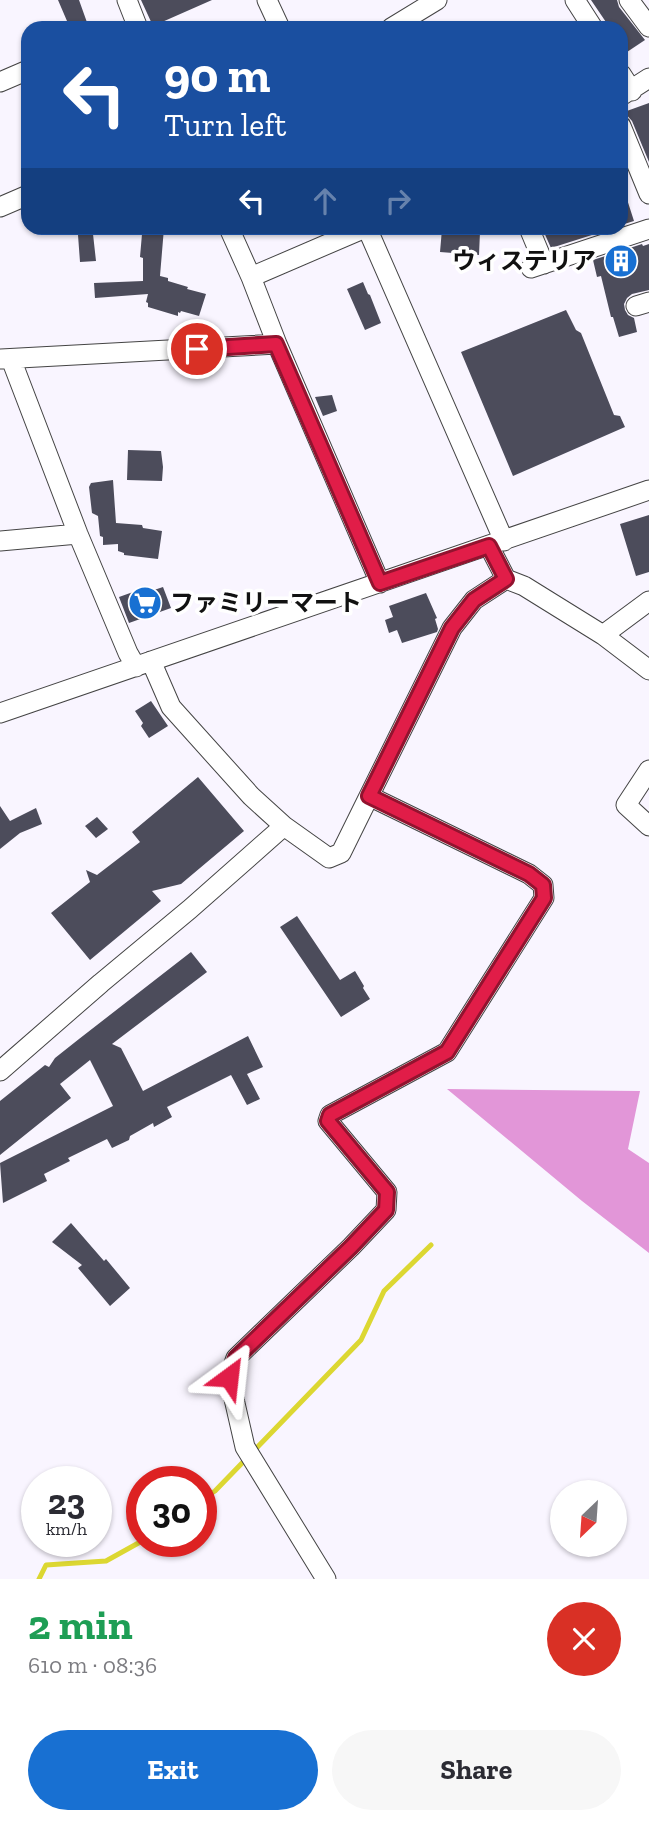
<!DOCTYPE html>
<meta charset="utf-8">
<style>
body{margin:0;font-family:"Zilla Slab","Noto Sans JP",serif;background:#f7f7f7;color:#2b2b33;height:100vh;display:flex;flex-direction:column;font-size:26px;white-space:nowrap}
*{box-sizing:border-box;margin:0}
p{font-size:23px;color:#7c7c81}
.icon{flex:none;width:38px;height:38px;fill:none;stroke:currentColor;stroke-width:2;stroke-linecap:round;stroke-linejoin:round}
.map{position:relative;height:1579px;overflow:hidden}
.sheet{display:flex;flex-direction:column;background:#fff;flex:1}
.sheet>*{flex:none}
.banner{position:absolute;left:21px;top:21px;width:607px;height:214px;border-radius:21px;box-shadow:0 2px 5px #0004;background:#1a4fa0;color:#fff;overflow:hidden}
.needle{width:46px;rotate:205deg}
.controls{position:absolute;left:550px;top:1480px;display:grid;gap:14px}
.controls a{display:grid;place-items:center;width:77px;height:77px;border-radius:50%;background:#fff;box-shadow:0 2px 5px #0004;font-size:35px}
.speed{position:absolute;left:21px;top:1466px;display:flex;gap:14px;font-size:35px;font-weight:700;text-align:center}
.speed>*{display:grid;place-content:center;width:91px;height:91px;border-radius:50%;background:#fff;box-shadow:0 2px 5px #0004;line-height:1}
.speed small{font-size:18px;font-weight:400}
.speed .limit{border:10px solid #d22;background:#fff;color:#111}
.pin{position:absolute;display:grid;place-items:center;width:60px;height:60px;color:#fff;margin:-30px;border:4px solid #fff;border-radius:50%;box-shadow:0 2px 7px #0007}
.me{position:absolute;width:77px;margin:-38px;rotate:30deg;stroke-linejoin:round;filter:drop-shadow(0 0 5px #0008)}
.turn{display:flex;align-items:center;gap:24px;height:147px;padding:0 28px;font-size:32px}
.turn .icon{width:91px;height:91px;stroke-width:2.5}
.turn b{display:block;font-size:49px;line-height:60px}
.lanes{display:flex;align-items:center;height:66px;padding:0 28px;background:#0003;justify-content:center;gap:35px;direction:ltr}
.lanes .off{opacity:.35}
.round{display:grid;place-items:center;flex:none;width:74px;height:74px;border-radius:37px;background:#f7f7f7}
.overview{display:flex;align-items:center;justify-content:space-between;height:119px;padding:0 28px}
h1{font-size:42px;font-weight:800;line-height:52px;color:#1e9e55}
.action{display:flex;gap:14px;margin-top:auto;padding:14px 28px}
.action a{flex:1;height:80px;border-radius:42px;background:#1870d2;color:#fff;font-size:28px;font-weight:800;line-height:80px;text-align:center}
.action a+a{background:#f7f7f7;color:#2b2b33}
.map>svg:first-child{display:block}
.forest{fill:#e296d8}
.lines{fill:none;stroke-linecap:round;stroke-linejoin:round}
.stream{stroke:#dcd732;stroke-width:5}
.building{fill:#4c4c5b}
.minor-casing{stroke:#444;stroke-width:21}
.minor{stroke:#fff;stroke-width:19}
.route-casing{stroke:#92132f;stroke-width:18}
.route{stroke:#e11d48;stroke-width:12}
.labels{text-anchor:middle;stroke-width:7;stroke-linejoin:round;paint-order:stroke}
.poi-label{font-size:24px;font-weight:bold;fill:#111;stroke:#fff;text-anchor:end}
</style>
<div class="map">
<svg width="649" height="1579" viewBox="0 0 649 1579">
<rect width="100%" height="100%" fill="#f9f5ff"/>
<path class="forest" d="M447,1089L640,1091L628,1149L649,1163V1253L582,1201Z"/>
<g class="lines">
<path class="stream" d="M201,1500L215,1491L361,1340L384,1291L431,1245
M39,1579L46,1565L106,1561L142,1541"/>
</g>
<path class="building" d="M58,0H79L89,28H70Z
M141,0H212L153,26Z
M591,0H617L619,7L645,40L621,56V28H610Z
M649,103V162L632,121L624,112Z
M621,190H624L634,221L621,225Z
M145,228H164L160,276L168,278V281L188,287L187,289L206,294L199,316L181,311L180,313L178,312V316L148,307V303L146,302L148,294L95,298L94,283L143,281V258L140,257L142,234L144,233Z
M554,228H614L551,248L543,230Z
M442,229L480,232L479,255L440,252Z
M93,234L96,261L80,262L78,235Z
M642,244L643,246L649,244V290L632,294L627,298L624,304L625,310L628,315L634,318L637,332L619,337L613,317H611L601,276L597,277L593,260Z
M363,282L368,294L370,295L381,323L365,330L347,289Z
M566,310L576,330L581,333L614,415L620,416L625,427L513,476L461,352Z
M332,395L337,411L323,416L315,397Z
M128,450L161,451L163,467L162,481L127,480Z
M113,480L116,523L142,525L143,528L162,531L158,559L124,555V553L118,551V544L103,545V537L100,536L98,516L92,513L89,487L91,483Z
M649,515V572L636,576L620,524Z
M147,587L148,592L163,587L171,608L129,623L119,597Z
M426,593L437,618L435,619L438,629L437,632L402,643L397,630L389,633L385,620L393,617L389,606Z
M151,701L168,726L149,738L141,726L143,723L135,711Z
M198,777L244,831L181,884L152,891L161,901L90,960L51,913L90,882L86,870L97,875L140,842L132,832Z
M0,806L10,821L36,808L42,824L20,833L0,849Z
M97,817L108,829L96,838L85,826Z
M297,916L340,980L355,971L364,986L363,988L370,999L341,1017L280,927Z
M191,952L207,972L112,1044L121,1048L143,1091L248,1036L263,1067L247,1074L260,1099L247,1105L231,1075L167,1107L172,1117L154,1127L153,1123L130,1136L129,1140L112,1148L107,1139L68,1158L70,1161L44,1174L47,1181L3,1203L0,1163L113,1106L90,1060L60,1084L71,1098L0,1155V1101L45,1065L49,1067L55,1058L79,1039Z
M71,1223L104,1261L106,1259L130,1288L110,1306L78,1268L82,1265L52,1242Z"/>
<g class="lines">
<defs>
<path id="minor" d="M127,0L138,28
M267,0L280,28
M575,0L593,28
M629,0L649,27
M391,28L437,0
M621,74L632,91
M0,82L28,70
M621,96L649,78
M621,126L649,194
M0,207L28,195
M229,228L251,277L277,344L380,583
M367,228L504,541
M529,228L544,264
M531,268L649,229
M251,277L365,228
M636,306L649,302
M1,359L277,344
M11,359L78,534L128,653L136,667
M0,541L78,534
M489,546L506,579
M603,635L649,601
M151,661L171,707L251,796L284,826L329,858L341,853L452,628L474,600L506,579L524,586L603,635L649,670
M0,713L649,490
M649,770L626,805L649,826
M0,1071L101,983L190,909L284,826
M326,1579L245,1447L229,1377L236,1358L351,1247L386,1210L387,1192L328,1121L330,1115L447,1052L544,898L543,885L529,874L369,796"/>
</defs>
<use href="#minor" class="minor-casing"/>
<use href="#minor" class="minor"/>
</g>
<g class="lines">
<defs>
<path id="route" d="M197,349L276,344L380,583L489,546L506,579L474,600L452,628L369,796L529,874L543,885L544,898L447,1052L330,1115L328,1121L387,1192L386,1210L351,1247L236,1358L229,1377"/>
</defs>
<use href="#route" class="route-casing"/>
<use href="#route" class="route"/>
</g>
<defs>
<symbol id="building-disc" viewBox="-11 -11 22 22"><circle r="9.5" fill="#1870d2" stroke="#fff"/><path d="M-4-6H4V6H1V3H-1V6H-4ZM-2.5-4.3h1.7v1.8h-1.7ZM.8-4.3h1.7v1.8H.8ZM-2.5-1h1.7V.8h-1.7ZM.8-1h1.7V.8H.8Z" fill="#fff"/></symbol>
<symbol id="supermarket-disc" viewBox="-11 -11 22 22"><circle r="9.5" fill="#1870d2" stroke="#fff"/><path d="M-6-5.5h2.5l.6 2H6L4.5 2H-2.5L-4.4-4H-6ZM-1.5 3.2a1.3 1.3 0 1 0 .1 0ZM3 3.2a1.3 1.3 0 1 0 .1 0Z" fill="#fff"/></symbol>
</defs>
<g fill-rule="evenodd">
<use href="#building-disc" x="602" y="242" width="38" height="38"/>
<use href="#supermarket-disc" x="126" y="584" width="38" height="38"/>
</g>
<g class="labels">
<g class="poi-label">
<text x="596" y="269">ウィステリア</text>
<text x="170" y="611" text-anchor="start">ファミリーマート</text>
</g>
</g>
</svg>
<div class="controls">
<a><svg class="needle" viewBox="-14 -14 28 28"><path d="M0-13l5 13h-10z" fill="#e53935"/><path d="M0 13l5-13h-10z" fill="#7c7c81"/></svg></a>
</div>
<div class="speed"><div>23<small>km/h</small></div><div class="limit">30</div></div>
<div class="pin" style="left:197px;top:349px;background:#d93025"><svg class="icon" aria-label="arrive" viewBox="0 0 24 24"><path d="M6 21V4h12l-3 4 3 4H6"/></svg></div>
<svg class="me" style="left:229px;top:1377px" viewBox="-20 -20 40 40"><path d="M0-17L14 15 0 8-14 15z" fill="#e11d48" stroke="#fff" stroke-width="4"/></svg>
<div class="banner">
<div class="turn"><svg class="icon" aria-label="left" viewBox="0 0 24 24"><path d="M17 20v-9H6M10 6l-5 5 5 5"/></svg><div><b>90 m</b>Turn left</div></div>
<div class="lanes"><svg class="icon" aria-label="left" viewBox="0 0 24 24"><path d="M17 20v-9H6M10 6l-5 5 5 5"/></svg><svg class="icon off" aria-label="ahead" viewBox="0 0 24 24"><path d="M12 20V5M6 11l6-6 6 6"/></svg><svg class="icon off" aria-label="right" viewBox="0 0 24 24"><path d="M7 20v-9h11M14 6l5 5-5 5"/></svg></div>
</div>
</div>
<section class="sheet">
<div class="overview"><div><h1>2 min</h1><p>610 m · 08:36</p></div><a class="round" style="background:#d93025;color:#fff"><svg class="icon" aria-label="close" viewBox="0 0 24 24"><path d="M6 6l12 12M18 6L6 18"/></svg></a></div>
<div class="action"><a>Exit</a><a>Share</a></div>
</section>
